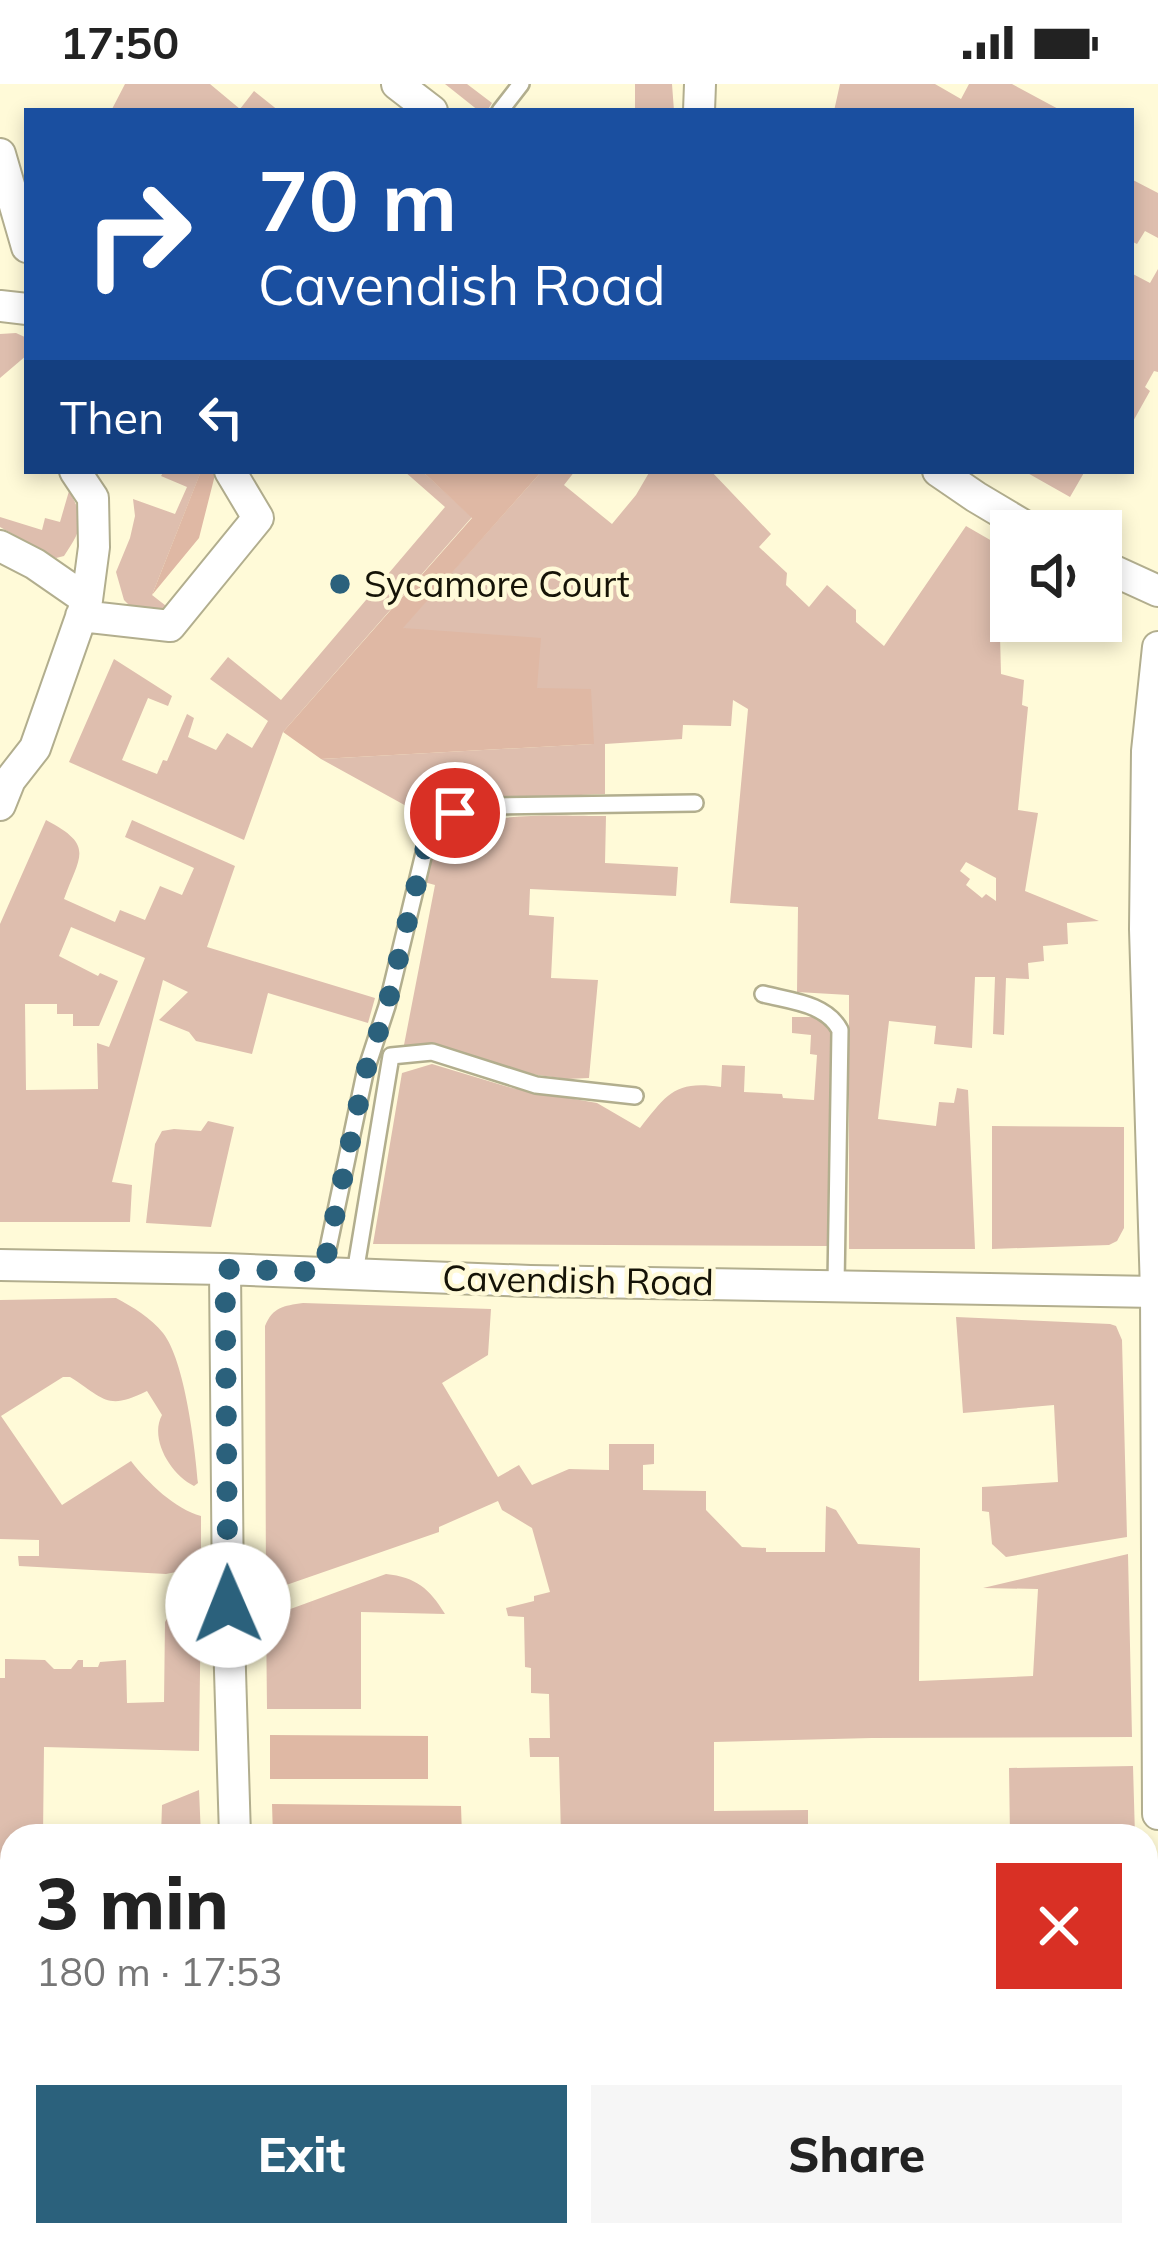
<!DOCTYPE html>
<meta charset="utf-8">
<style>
body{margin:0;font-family:Mulish,sans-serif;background:#f6f6f6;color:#222;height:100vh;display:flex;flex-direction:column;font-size:45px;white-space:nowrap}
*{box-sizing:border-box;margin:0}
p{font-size:39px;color:#767676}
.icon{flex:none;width:66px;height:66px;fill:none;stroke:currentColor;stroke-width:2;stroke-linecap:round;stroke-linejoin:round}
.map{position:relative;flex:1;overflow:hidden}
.sheet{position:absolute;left:0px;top:1740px;width:1158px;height:423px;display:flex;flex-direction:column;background:#fff;border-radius:36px 36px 0 0;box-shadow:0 6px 18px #0003}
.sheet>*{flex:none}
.top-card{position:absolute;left:24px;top:24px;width:1110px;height:366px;border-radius:0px;box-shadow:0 6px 18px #0003;background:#1a4fa0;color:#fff;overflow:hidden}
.tools{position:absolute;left:990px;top:426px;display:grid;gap:24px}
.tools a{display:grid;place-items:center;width:132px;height:132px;border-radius:0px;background:#fff;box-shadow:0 6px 18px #0003;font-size:60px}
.pin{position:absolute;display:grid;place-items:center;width:102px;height:102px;color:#fff;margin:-51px;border:6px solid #fff;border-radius:50%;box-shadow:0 3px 12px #0007}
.me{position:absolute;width:132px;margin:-66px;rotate:359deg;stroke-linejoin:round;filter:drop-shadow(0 0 9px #0008)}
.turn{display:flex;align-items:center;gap:42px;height:252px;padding:0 36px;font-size:54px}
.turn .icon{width:156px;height:156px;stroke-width:2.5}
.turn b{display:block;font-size:84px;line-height:102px}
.then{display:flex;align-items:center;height:114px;padding:0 36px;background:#0003;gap:24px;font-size:45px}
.round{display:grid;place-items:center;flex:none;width:126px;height:126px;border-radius:0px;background:#f6f6f6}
.headline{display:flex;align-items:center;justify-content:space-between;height:204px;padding:0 36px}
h1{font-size:72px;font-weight:800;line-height:90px}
.action{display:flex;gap:24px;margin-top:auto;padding:24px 36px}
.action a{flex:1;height:138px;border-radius:0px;background:#2b617c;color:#fff;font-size:48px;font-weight:800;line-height:138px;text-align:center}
.action a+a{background:#f6f6f6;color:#222}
.status{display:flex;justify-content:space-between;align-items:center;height:84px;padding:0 60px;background:#fff;direction:ltr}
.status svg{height:33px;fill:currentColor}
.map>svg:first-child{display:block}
.green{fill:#debeae;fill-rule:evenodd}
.forest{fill:#dfb8a4}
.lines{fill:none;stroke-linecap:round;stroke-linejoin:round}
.service-casing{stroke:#b2ae8e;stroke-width:20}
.minor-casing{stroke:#b2ae8e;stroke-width:34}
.service{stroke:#fff;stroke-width:15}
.minor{stroke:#fff;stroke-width:30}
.route{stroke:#2b617c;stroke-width:21;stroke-dasharray:0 37.8}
.poi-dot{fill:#2b617c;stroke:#fffad8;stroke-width:4.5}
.labels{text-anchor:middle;stroke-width:9;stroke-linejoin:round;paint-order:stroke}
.poi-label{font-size:36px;fill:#151307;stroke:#fffad8;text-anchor:start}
.street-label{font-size:36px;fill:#151307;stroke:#fffad8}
</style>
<div class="status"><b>17:50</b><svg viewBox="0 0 49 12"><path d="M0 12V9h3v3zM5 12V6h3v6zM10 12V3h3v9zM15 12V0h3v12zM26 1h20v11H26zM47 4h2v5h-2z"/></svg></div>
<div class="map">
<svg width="1158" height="2161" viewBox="0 0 1158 2161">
<rect width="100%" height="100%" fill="#fffad8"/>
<path class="green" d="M125,0H210L240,25L254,7L279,27H111Z
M445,0H467L492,19L487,27H479Z
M635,0H672L674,27H635Z
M840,0H935L961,15L969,0H1012L1062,27H834Z
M1131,95L1158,109V154L1145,147L1137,160L1131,157Z
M1158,185V288L1154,287L1145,303L1150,307L1131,341V189L1150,199Z
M16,249L27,254V271L0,294V250Z
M164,387H194L200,390L152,511L170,525L151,532L134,526L124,516L116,488L130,454L135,432L133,415L175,430L187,403L161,392Z
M404,387H422L472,433L283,648L244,756L69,678L114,575L172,612L168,622L148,614L122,676L157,690L163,676L167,677L187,630L194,634L188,653L216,666L227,649L252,664L268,637L210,595L228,573L281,616L445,423Z
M542,387H575L564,401L612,440L636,411L650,387H711L771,450L759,463L787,489L786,501L809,523L827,501L856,526V538L884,562L966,442L1011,468V537H1014L1000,551L1001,590L1024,596L1022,621L1028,623L1018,726L1038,729L1025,807L1099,837L1067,839L1068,860L1043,862L1044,877L1028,879L1029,895L1006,894L1004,951L993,950L995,893H975L972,964L934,960L936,942L889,937L878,1035L936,1042L939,1018L954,1019L957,1004L968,1006L975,1165H849V911L797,908L798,823L730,819L748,625L733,616L731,642L683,641L682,655L605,660V710L483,715L419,729L321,675L593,660L536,604L402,544ZM966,778L996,794V817L986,810L982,814L966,801L970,795L960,787Z
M1024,387H1085L1070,413Z
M69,407C86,436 82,445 64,472L56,474L0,443V433L42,446L45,434L60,438Z
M606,732L605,779L678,783L676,812L530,805L529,831L554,833L551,894L598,896L589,994L567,995L523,989L432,960L404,961L435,801L424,798C427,789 428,777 433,769C458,722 560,733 606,732Z
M46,736C96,762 79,772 64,815L115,838L120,826L145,836L160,802L182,811L194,784L125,753L132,736L235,782L207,863L375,914L368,939L268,909L252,970L196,957L189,948L159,936L188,908L163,896L112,1098L132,1101L130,1138H0V840ZM71,843L145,874L109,963L97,959L98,1005L26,1006L25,920H57V930H73V942H99L118,897L100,889L98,892L59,872Z
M792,933H815L833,943L830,1162L373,1160L402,989L432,980L512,1004L597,1019L640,1044C667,1010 675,996 721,1003L722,981L745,982L744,1008L782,1010L783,1014L814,1016L817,971L810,970L811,951L792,949Z
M208,1037L234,1043L211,1143L146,1139L155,1060L162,1047L174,1045L201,1047Z
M992,1042L1124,1043V1144L1117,1157L1109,1161L992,1165Z
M116,1214C133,1223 151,1234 163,1249C185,1277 195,1363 198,1399L194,1402C171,1391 149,1355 162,1331L147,1307C107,1327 105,1315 70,1293H63L1,1332L62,1421L131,1377C148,1399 175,1425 201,1432V1483L166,1490L19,1482L18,1472H39V1456L0,1455V1216Z
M303,1219L491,1225L488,1271L442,1299L498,1393L519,1381L532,1401L569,1385L609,1386V1360H654V1380L643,1381V1406L706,1407V1426L742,1463L766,1464V1468H825L826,1422L836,1426L858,1460L920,1464L919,1597L1033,1592L1038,1505L983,1504L1128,1470L1132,1653L872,1654L714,1658V1727L808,1726V1752H561L559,1673H530L529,1654H550L549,1610L531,1609V1584L525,1583L524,1533L508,1532L506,1524L534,1517V1512L550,1508L532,1444L502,1426L498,1417L439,1443V1448L266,1508L265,1242C273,1223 283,1222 303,1219Z
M956,1233L1110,1240L1116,1242L1122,1256L1127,1453L1006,1473L992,1460L989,1428L982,1427V1403L1058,1398L1054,1321L963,1329Z
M386,1490C416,1493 430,1505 445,1530L361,1528V1625H267L266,1528L285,1527Z
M201,1508L199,1667L44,1663L43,1752H12V1813L1,1835L12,1837V2018H0V1594H5V1575L45,1576L54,1585H71L78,1576H83V1583H98L100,1578L126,1576L127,1619L164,1618L165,1538L181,1513Z
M1133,1682L1135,1752H1010L1009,1684Z
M199,1706L201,1752H161L162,1721Z
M0,2122L12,2124V2151H210V2161H0Z
M468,2151H546V2161H476Z"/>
<path class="forest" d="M201,387H216L199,454L152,511Z
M422,387H542L403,544L541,554L537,604L591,605L594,660L321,675L283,648L472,434Z
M270,1651L428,1652V1695H270Z
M272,1720L461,1722L462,1752H273Z
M1146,2148L1147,2161H1083L1070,2153L889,2161H737V2151H1146Z
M399,2151H468L476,2161H399Z"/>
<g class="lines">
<defs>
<path id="service" d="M500,27L521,0
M763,910C789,917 826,919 840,946L836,1201
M323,1188L365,989L387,922L425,765C441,732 454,729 489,722L695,719
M355,1189L391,972L432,968L536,1001L635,1012"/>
<path id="minor" d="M397,0L432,27
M699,27L700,0
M0,70L27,163
M0,222L27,225
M938,387L976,413L1033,447
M0,462L35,480L87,516
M1101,481L1158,507
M81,532L170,542L258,434L230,387
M1158,563L1147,667L1145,845L1156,1208L1158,1730
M0,721L10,696L35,664L87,516L94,463L93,414L75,387
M0,1181L225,1185L530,1197L1156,1208
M225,1185L228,1521L235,1752
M255,2151L256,2161"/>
</defs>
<use href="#service" class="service-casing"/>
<use href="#minor" class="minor-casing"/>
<use href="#service" class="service"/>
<use href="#minor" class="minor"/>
</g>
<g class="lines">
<path class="route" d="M228,1521L225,1185L323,1188L365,989L387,922L425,765L436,744L455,729"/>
</g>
<circle class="poi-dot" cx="340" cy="500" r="12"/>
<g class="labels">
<g class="poi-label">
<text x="364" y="513">Sycamore Court</text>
</g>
<g class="street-label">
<text transform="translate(578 1196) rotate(1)" y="13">Cavendish Road</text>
</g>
</g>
</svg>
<div class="tools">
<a><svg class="icon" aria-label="sound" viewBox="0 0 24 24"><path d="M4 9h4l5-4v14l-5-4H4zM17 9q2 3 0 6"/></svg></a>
</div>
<div class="pin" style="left:455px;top:729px;background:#d93025"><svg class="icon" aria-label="arrive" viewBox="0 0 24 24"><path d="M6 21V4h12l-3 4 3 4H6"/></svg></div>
<svg class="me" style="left:228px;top:1521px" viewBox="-20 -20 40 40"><circle r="19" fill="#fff"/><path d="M0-13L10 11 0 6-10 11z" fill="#2b617c"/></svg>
<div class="top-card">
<div class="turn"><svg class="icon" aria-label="right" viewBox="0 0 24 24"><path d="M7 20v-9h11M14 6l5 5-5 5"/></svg><div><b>70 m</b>Cavendish Road</div></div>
<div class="then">Then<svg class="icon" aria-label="left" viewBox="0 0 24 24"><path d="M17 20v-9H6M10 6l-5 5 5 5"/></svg></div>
</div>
<section class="sheet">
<div class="headline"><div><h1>3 min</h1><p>180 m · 17:53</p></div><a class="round" style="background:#d93025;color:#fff"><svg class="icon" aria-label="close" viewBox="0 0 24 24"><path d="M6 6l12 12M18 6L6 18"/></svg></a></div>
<div class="action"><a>Exit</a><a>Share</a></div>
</section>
</div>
